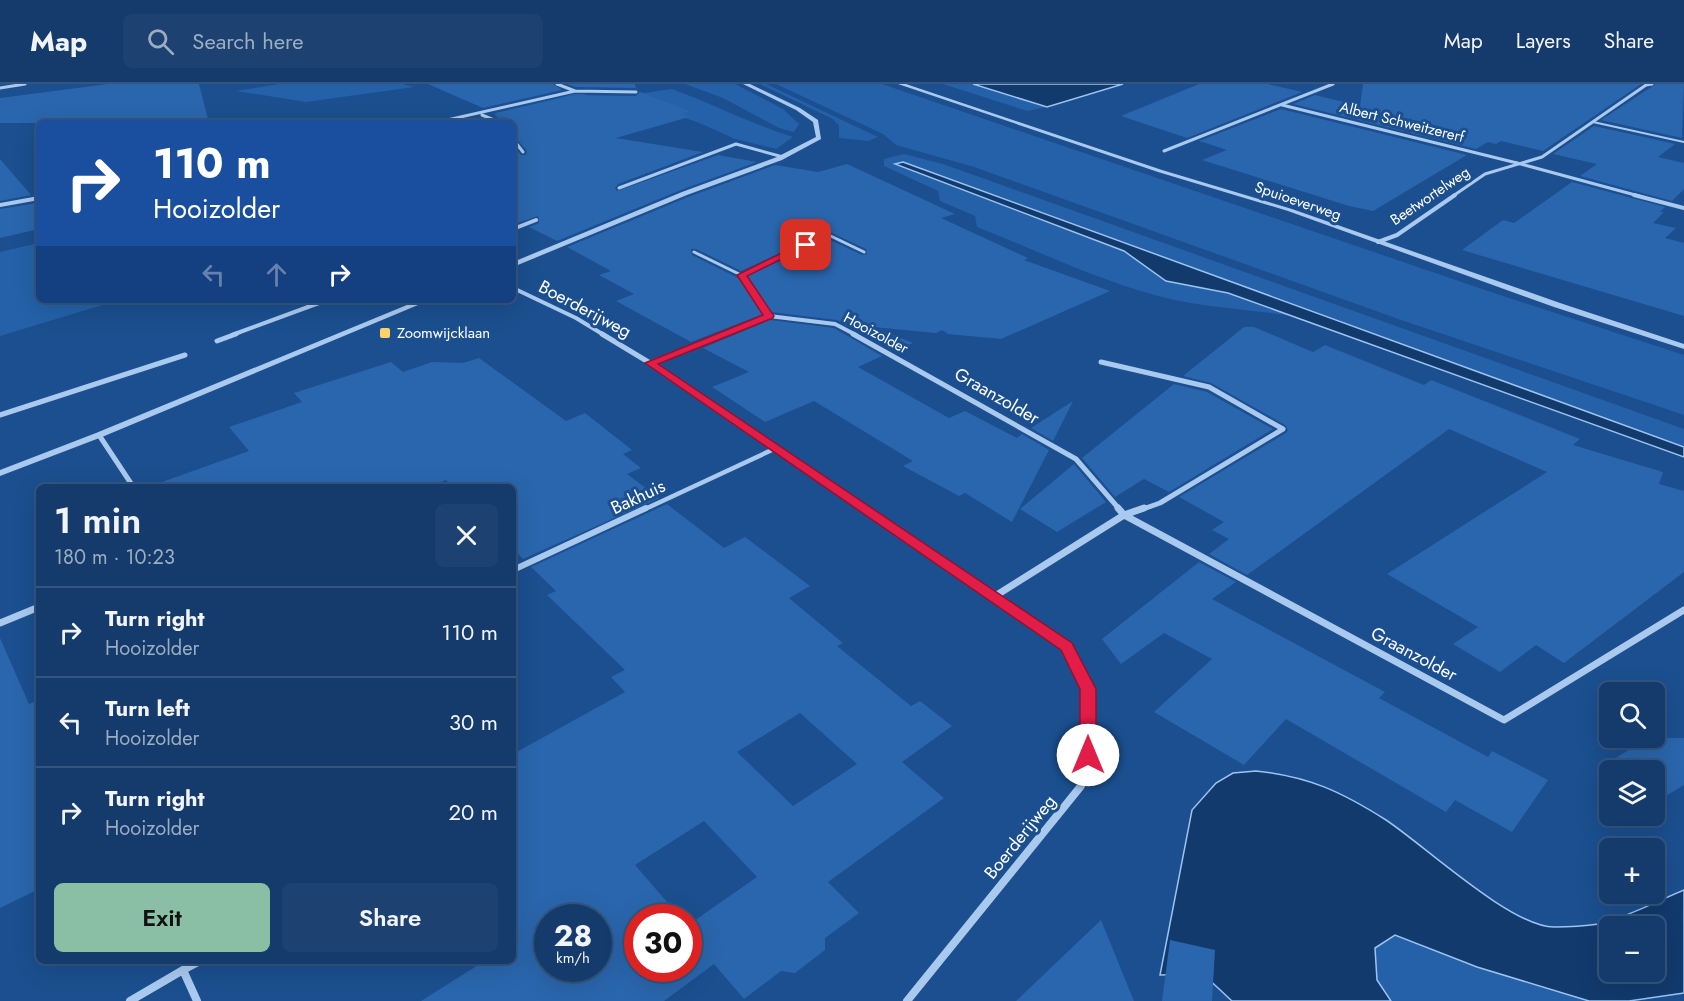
<!DOCTYPE html>
<meta charset="utf-8">
<style>
body{margin:0;font-family:Jost,sans-serif;background:#1d4271;color:#f1f3f6;height:100vh;display:flex;flex-direction:column;font-size:22px;white-space:nowrap}
*{box-sizing:border-box;margin:0}
p{font-size:20px;color:#9dadc1}
.icon{flex:none;width:33px;height:33px;fill:none;stroke:currentColor;stroke-width:2;stroke-linecap:round;stroke-linejoin:round}
.map{position:relative;flex:1;overflow:hidden}
.details{position:absolute;left:36px;top:400px;width:480px;height:480px;display:flex;flex-direction:column;background:#143b6b;border-radius:9px;box-shadow:0 6px 24px #0002,0 0 0 2px #33557e}
.details>*{flex:none}
.top-card{position:absolute;left:36px;top:36px;width:480px;height:183px;border-radius:9px;box-shadow:0 6px 24px #0002,0 0 0 2px #33557e;background:#1a4fa0;color:#fff;overflow:hidden}
.fabs{position:absolute;left:1599px;top:598px;display:grid;gap:12px}
.fabs a{display:grid;place-items:center;width:66px;height:66px;border-radius:9px;background:#143b6b;box-shadow:0 6px 24px #0002,0 0 0 2px #33557e;font-size:30px}
.speed{position:absolute;left:534px;top:820px;display:flex;gap:12px;font-size:30px;font-weight:700;text-align:center}
.speed>*{display:grid;place-content:center;width:78px;height:78px;border-radius:50%;background:#143b6b;box-shadow:0 6px 24px #0002,0 0 0 2px #33557e;line-height:1}
.speed small{font-size:15px;font-weight:400}
.speed .limit{border:9px solid #d22;background:#fff;color:#111}
.pin{position:absolute;display:grid;place-items:center;width:51px;height:51px;color:#fff;margin:-26px;border-radius:12px;box-shadow:0 3px 9px #0006}
.me{position:absolute;width:66px;margin:-33px;rotate:0deg;stroke-linejoin:round;filter:drop-shadow(0 0 4px #0008)}
.turn{display:flex;align-items:center;gap:21px;height:126px;padding:0 18px;font-size:27px}
.turn .icon{width:78px;height:78px;stroke-width:2.5}
.turn b{display:block;font-size:42px;line-height:51px}
.lanes{display:flex;align-items:center;height:57px;padding:0 18px;background:#0003;justify-content:center;gap:30px;direction:ltr}
.lanes .off{opacity:.35}
.round{display:grid;place-items:center;flex:none;width:63px;height:63px;border-radius:9px;background:#1d4271}
.head{display:flex;align-items:center;justify-content:space-between;height:102px;padding:0 18px}
h1{font-size:36px;font-weight:600;line-height:45px}
.primary-button{display:flex;gap:12px;margin-top:auto;padding:12px 18px}
.primary-button a{flex:1;height:69px;border-radius:9px;background:#8abfa5;color:#111;font-size:24px;font-weight:600;line-height:69px;text-align:center}
.primary-button a+a{background:#1d4271;color:#f1f3f6}
ul{padding:0;list-style:none}
li{display:flex;align-items:center;gap:18px;height:90px;padding:0 18px;border-top:2px solid #33557e}
li div{flex:1}
li b{display:block;font-size:22px}
li em{font-style:normal}
header{display:flex;align-items:center;gap:36px;box-sizing:border-box;height:84px;padding:0 30px;background:#143b6b;border-bottom:2px solid #33557e}
header strong{font-size:28px}
nav{display:flex;gap:33px;margin-inline-start:auto;font-size:21px}
.search{width:420px;height:54px;background:#1d4271;display:flex;align-items:center;gap:15px;box-sizing:border-box;padding:0 21px;border-radius:9px;color:#9dadc1;font-size:22px}
.map>svg:first-child{display:block}
.green{fill:#2461a8}
.water{fill:#123a6d;stroke:#9cc4f0;stroke-width:1.5;fill-rule:evenodd}
.building{fill:#2a66ad;fill-rule:evenodd}
.lines{fill:none;stroke-linecap:round;stroke-linejoin:round}
.service-far1{stroke:#a9c9ee;stroke-width:2}
.service{stroke:#a9c9ee;stroke-width:3}
.pedestrian-far3{stroke:#a9c9ee;stroke-width:3}
.pedestrian-far2{stroke:#a9c9ee;stroke-width:4}
.pedestrian-far1{stroke:#a9c9ee;stroke-width:4.5}
.pedestrian{stroke:#a9c9ee;stroke-width:6}
.minor-far4{stroke:#a9c9ee;stroke-width:3}
.minor-far3{stroke:#a9c9ee;stroke-width:4}
.minor-far2{stroke:#a9c9ee;stroke-width:5}
.minor-far1{stroke:#a9c9ee;stroke-width:7}
.minor{stroke:#a9c9ee;stroke-width:8}
.tertiary{fill:#a9c9ee;fill-rule:evenodd}
.route{fill:#e11d48;stroke:#92132f;stroke-width:1.5}
.poi-dot{fill:#ffd166;stroke:#1b4f8f;stroke-width:2}
.labels{text-anchor:middle;stroke-width:6;stroke-linejoin:round;paint-order:stroke}
.far-street-label{font-size:15px;fill:#fff;stroke:#1b4f8f}
.far-poi-label{font-size:15px;fill:#fff;stroke:#1b4f8f;text-anchor:start}
.street-label{font-size:18px;fill:#fff;stroke:#1b4f8f}
</style>
<header>
<strong>Map</strong>
<div class="search"><svg class="icon" aria-label="search" viewBox="0 0 24 24"><circle cx="10" cy="10" r="6"/><path d="M15 15l6 6"/></svg>Search here</div>
<nav><a>Map</a><a>Layers</a><a>Share</a></nav>
</header>
<div class="map">
<svg width="1684" height="917" viewBox="0 0 1684 917">
<rect width="100%" height="100%" fill="#1b4f8f"/>
<path class="green" d="M279,0H403L414,3L306,18L236,7Z
M685,0H735L783,25L799,40L794,48L779,44L723,14Z
M760,0H766L878,53L868,57L839,54V42L833,35Z
M776,0H882L1488,207L1684,271V331L1401,236L974,83L896,61L883,50Z
M943,0H973L1047,23L1027,27Z
M672,5C713,20 751,40 793,53L776,65L735,55L702,40L649,21L510,39H502L494,30L574,10H585V17L639,16L637,10Z
M904,70L943,80L1684,345V363L903,78L896,80L1124,167L1166,197L1228,209L1293,232C1253,226 1210,224 1170,215C1103,199 1041,168 977,143L975,132L940,117L938,107L884,82V75Z
M39,159V216H119L0,252V168Z
M1394,851L1477,883L1589,917H1391L1377,896L1375,864Z"/>
<path class="water" d="M973,0H1123L1047,23Z
M903,78L1684,363V373L1228,209L1166,197L1124,167L895,80Z
M1256,687C1308,692 1342,708 1386,736C1424,761 1511,843 1554,843C1568,843 1585,842 1599,840C1623,835 1660,816 1684,806V909L1629,917H1589L1477,883L1395,851L1375,864L1377,896L1391,917H1232L1203,890L1160,891L1192,726L1216,699L1233,689ZM1610,843H1654V888H1610Z"/>
<path class="building" d="M108,0H199L209,39H0V14Z
M428,0H553L562,6L483,24Z
M567,0H635L636,4L576,3Z
M1199,0H1268L1302,8L1187,54L1121,32Z
M1363,0H1641L1543,67L1501,57L1496,60L1488,58L1476,65L1293,20L1315,11L1360,22Z
M1656,0H1684L1682,54L1601,36Z
M640,8L690,27L682,30L689,33L616,54L703,68L618,100L615,104L617,107L718,71L757,78L681,106L557,157L529,143L539,139L538,132L517,139L513,138V61L521,71H526L527,67L513,51V36L495,29L575,11L636,12Z
M1281,25L1467,71L1373,127L1349,122L1202,76L1227,66L1199,57Z
M1594,42L1675,60L1658,73L1684,79V105L1672,117L1635,107L1580,92L1597,80L1553,70Z
M0,75L31,111L0,117Z
M847,80L955,130L941,134L1028,174L1024,176L1110,207L1001,255L948,250L942,246L936,249L873,243L913,259L894,267L837,236L771,228L747,192L828,155L862,171L867,170L866,165L813,140L811,146L819,151L741,187L696,165H691L692,171L738,194L763,230L691,258L616,217L634,210L599,191L611,187L567,163L688,113L775,81L818,88Z
M1572,98L1665,123L1660,128H1664L1653,139L1676,144L1665,154L1684,159V232L1462,166L1503,136L1514,139Z
M37,119L39,121V145L0,154V125Z
M770,236L834,244L882,272L858,283L949,334L965,327L1017,354L1022,350L1049,366L1012,438L965,409L959,412L903,382L913,377L814,317L765,338L712,303L749,288L703,264Z
M1244,243H1254L1313,268L1325,261L1424,301L1431,296L1580,355L1573,361L1663,388L1659,400L1684,407V488L1564,579L1536,561L1500,588L1453,560L1478,543L1387,490L1547,388L1449,345L1247,491L1209,470L1229,455L1212,446L1224,438L1179,413L1286,349L1288,346L1285,341L1211,299L1183,292Z
M479,274L566,337L585,329L632,366L623,370L641,384L627,390L659,414L523,475L513,465V404H454L446,396L427,404H163L162,398L249,367L229,343L302,318L294,309L391,278L403,288L432,278L463,279Z
M1174,300L1207,308L1273,345L1169,408L1144,395L1115,413L1082,374Z
M1073,317L1053,357L1031,344Z
M1074,380L1106,418L1057,448L1020,425Z
M667,420L724,464L745,453L810,502L789,514L843,559L837,562L911,622L920,617L952,642L902,678L944,714L828,798L859,829L825,854V866L795,889L781,887L744,915L714,880L664,917H421L483,878H513V670L625,608L611,593L625,586L547,511L556,507L531,483ZM800,629L857,680L793,722L737,668ZM704,737L757,793L688,841V885H638V834H681L635,781ZM548,834H598V885H548Z
M1199,478L1236,498L1212,515L1385,608L1379,614L1488,673L1492,667L1548,696L1512,748L1455,716L1446,728L1286,635L1244,681L1154,628L1212,575L1164,549L1121,580L1102,555Z
M0,554L29,620L39,616V805L0,824Z
M1648,654H1684V701L1654,719V687H1610V693L1598,685Z
M1101,836L1134,917H1016Z
M1170,856L1215,866L1212,917H1162Z"/>
<g class="lines">
<path class="service-far1" d="M1593,38L1684,58"/>
<path class="service" d="M814,144L864,168
M694,168L741,191L827,151"/>
<path class="pedestrian-far3" d="M1517,79L1639,112"/>
<path class="pedestrian-far2" d="M1634,111L1684,124"/>
<path class="pedestrian-far1" d="M643,426L774,365"/>
<path class="pedestrian" d="M513,486L646,424"/>
<path class="minor-far4" d="M557,0L575,7L636,8
M0,4L25,0
M1282,21L1517,79
M482,31L501,39
M434,39L575,7
M513,55L523,68
M1164,67L1333,0
M619,104L736,60L783,73
M1453,112L1485,90L1542,73L1646,1L1652,0"/>
<path class="minor-far3" d="M0,121L39,114
M513,145L536,136
M1378,158L1397,151L1455,111
M741,191L769,232L835,240L856,251
M513,204L576,234L604,251
M232,251L327,216
M720,251L769,232"/>
<path class="minor-far2" d="M602,250L650,279L865,426
M853,250L1076,375L1120,426
M217,257L236,250
M1101,278L1209,303L1283,345L1160,419L1140,426
M650,279L724,250
M0,331L185,271
M99,351L134,404"/>
<path class="minor-far1" d="M863,424L1066,563L1088,605V644
M1118,424L1124,431L1504,636L1684,526
M992,514L1124,431L1144,424
M0,539L39,523"/>
<path class="minor" d="M183,886L198,878
M130,917L183,886L197,917
M907,917L1081,702L1088,671V643"/>
<path class="tertiary" d="M743,0H750L800,24L818,36L821,55L782,76L687,111L513,183V178L682,108L777,73L816,53L813,38L796,26Z
M898,0H906L1162,86L1292,125L1560,219L1684,260V265L1554,223L1288,127L1158,88Z
M419,216H430L102,353L0,392V386L96,349Z"/>
</g>
<path class="route" d="M802,159L810,161L747,192L774,232L773,234L658,280L1072,559L1096,605V671L1094,676L1088,678L1082,676L1080,671V605L1061,566L645,279L763,231L737,191Z"/>
<rect class="poi-dot" x="379" y="243" width="12" height="12" rx="3"/>
<g class="labels">
<g class="far-street-label">
<text transform="translate(1402 38) rotate(14)" y="5">Albert Schweitzererf</text>
<text transform="translate(1430 112) rotate(-34)" y="5">Beetwortelweg</text>
<text transform="translate(1298 117) rotate(19)" y="5">Spuioeverweg</text>
<text transform="translate(876 249) rotate(28)" y="5">Hooizolder</text>
</g>
<g class="far-poi-label">
<text x="397" y="254">Zoomwijcklaan</text>
</g>
<g class="street-label">
<text transform="translate(585 225) rotate(28)" y="6">Boerderijweg</text>
<text transform="translate(997 312) rotate(30)" y="6">Graanzolder</text>
<text transform="translate(638 413) rotate(-25)" y="6">Bakhuis</text>
<text transform="translate(1414 570) rotate(28)" y="6">Graanzolder</text>
<text transform="translate(1020 753) rotate(-51)" y="6">Boerderijweg</text>
</g>
</g>
</svg>
<div class="fabs">
<a><svg class="icon" aria-label="search" viewBox="0 0 24 24"><circle cx="10" cy="10" r="6"/><path d="M15 15l6 6"/></svg></a>
<a><svg class="icon" aria-label="layers" viewBox="0 0 24 24"><path d="M12 4l9 5-9 5-9-5zM3 14l9 5 9-5"/></svg></a>
<a>+</a>
<a>−</a>
</div>
<div class="speed"><div>28<small>km/h</small></div><div class="limit">30</div></div>
<div class="pin" style="left:806px;top:161px;background:#d93025"><svg class="icon" aria-label="arrive" viewBox="0 0 24 24"><path d="M6 21V4h12l-3 4 3 4H6"/></svg></div>
<svg class="me" style="left:1088px;top:671px" viewBox="-20 -20 40 40"><circle r="19" fill="#fff"/><path d="M0-13L10 11 0 6-10 11z" fill="#e11d48"/></svg>
<div class="top-card">
<div class="turn"><svg class="icon" aria-label="right" viewBox="0 0 24 24"><path d="M7 20v-9h11M14 6l5 5-5 5"/></svg><div><b>110 m</b>Hooizolder</div></div>
<div class="lanes"><svg class="icon off" aria-label="left" viewBox="0 0 24 24"><path d="M17 20v-9H6M10 6l-5 5 5 5"/></svg><svg class="icon off" aria-label="ahead" viewBox="0 0 24 24"><path d="M12 20V5M6 11l6-6 6 6"/></svg><svg class="icon" aria-label="right" viewBox="0 0 24 24"><path d="M7 20v-9h11M14 6l5 5-5 5"/></svg></div>
</div>
<section class="details">
<div class="head"><div><h1>1 min</h1><p>180 m · 10:23</p></div><a class="round"><svg class="icon" aria-label="close" viewBox="0 0 24 24"><path d="M6 6l12 12M18 6L6 18"/></svg></a></div>
<ul>
<li><svg class="icon" aria-label="right" viewBox="0 0 24 24"><path d="M7 20v-9h11M14 6l5 5-5 5"/></svg><div><b>Turn right</b><p>Hooizolder</p></div><em>110 m</em></li>
<li><svg class="icon" aria-label="left" viewBox="0 0 24 24"><path d="M17 20v-9H6M10 6l-5 5 5 5"/></svg><div><b>Turn left</b><p>Hooizolder</p></div><em>30 m</em></li>
<li><svg class="icon" aria-label="right" viewBox="0 0 24 24"><path d="M7 20v-9h11M14 6l5 5-5 5"/></svg><div><b>Turn right</b><p>Hooizolder</p></div><em>20 m</em></li>
</ul>
<div class="primary-button"><a>Exit</a><a>Share</a></div>
</section>
</div>
